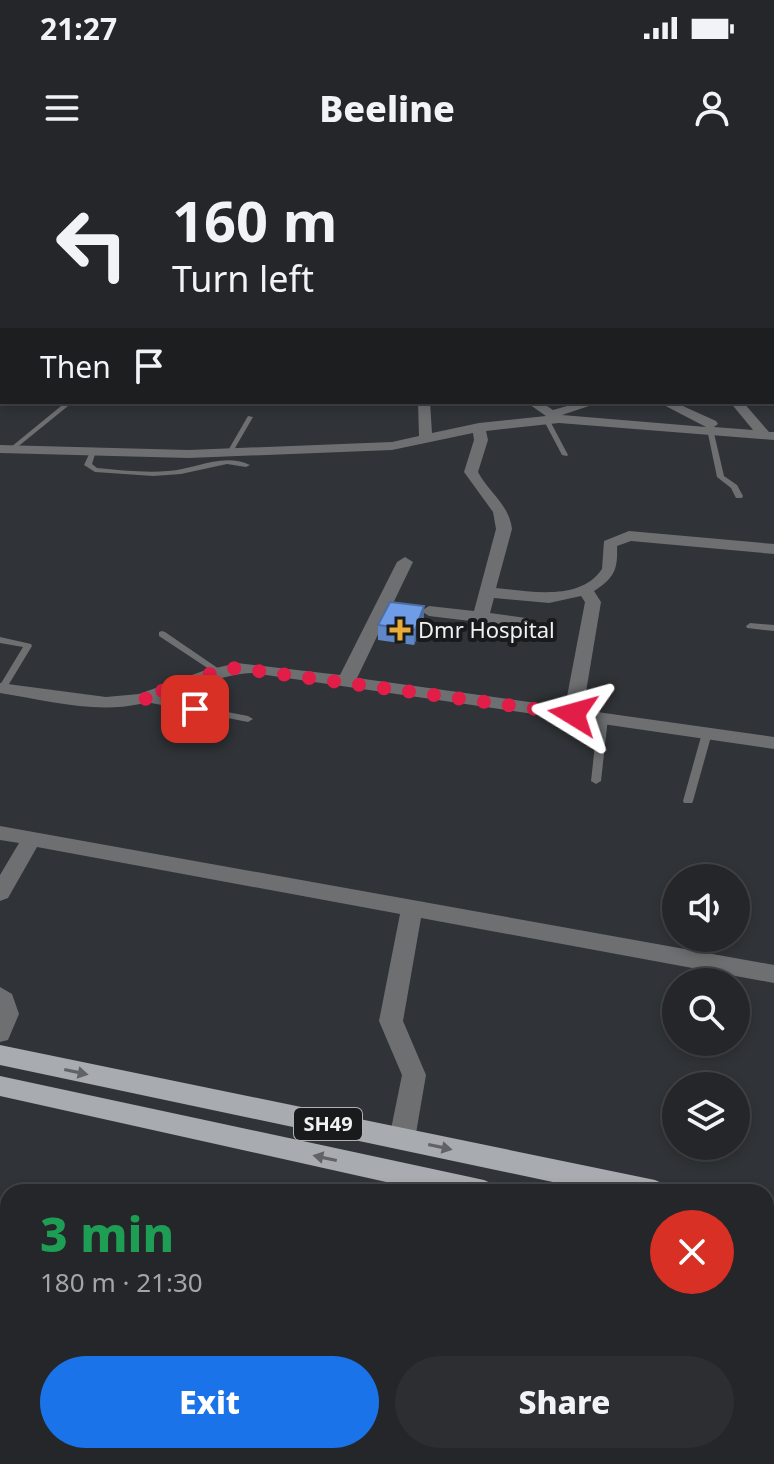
<!DOCTYPE html>
<meta charset="utf-8">
<style>
body{margin:0;font-family:"Noto Sans",sans-serif;background:#2c2e31;color:#f1f3f6;height:100vh;display:flex;flex-direction:column;font-size:30px;white-space:nowrap}
*{box-sizing:border-box;margin:0}
p{font-size:26px;color:#a3a5a8}
.icon{flex:none;width:44px;height:44px;fill:none;stroke:currentColor;stroke-width:2;stroke-linecap:round;stroke-linejoin:round}
.map{position:relative;flex:1;overflow:hidden}
.drawer{position:absolute;left:0px;top:1024px;width:774px;height:280px;display:flex;flex-direction:column;background:#242629;border-radius:24px 24px 0 0;box-shadow:0 4px 12px #0003,0 0 0 2px #414346}
.drawer>*{flex:none}
.guide{position:absolute;left:0px;top:0px;width:774px;height:244px;box-shadow:0 4px 12px #0003,0 0 0 2px #414346;background:#242629;color:#f1f3f6;overflow:hidden}
.buttons{position:absolute;left:662px;top:704px;display:grid;gap:16px}
.buttons a{display:grid;place-items:center;width:88px;height:88px;border-radius:50%;background:#242629;box-shadow:0 4px 12px #0003,0 0 0 2px #414346;font-size:40px}
.pin{position:absolute;display:grid;place-items:center;width:68px;height:68px;color:#fff;margin:-34px;border-radius:16px;box-shadow:0 4px 12px #0006}
.me{position:absolute;width:88px;margin:-44px;rotate:278deg;stroke-linejoin:round;filter:drop-shadow(0 0 6px #0008)}
.turn{display:flex;align-items:center;gap:28px;height:168px;padding:0 40px;font-size:36px}
.turn .icon{width:104px;height:104px;stroke-width:2.5}
.turn b{display:block;font-size:56px;line-height:68px}
.then{display:flex;align-items:center;height:76px;padding:0 40px;background:#0003;gap:16px;font-size:30px}
.round{display:grid;place-items:center;flex:none;width:84px;height:84px;border-radius:42px;background:#2c2e31}
.overview{display:flex;align-items:center;justify-content:space-between;height:136px;padding:0 40px}
h1{font-size:48px;font-weight:800;line-height:60px;color:#1e9e55}
.primary-button{display:flex;gap:16px;margin-top:auto;padding:16px 40px}
.primary-button a{flex:1;height:92px;border-radius:48px;background:#1a73e8;color:#fff;font-size:32px;font-weight:800;line-height:92px;text-align:center}
.primary-button a+a{background:#2c2e31;color:#f1f3f6}
.status{display:flex;justify-content:space-between;align-items:center;height:56px;padding:0 40px;background:#242629;direction:ltr}
.status svg{height:22px;fill:currentColor}
header{display:flex;justify-content:space-between;align-items:center;height:104px;padding:0 40px;background:#242629;font-size:36px;font-weight:800}
.map>svg:first-child{display:block}
.lines{fill:none;stroke-linecap:round;stroke-linejoin:round}
.lane{fill:#6e6f71;fill-rule:evenodd}
.street{fill:#6e6f71;fill-rule:evenodd}
.primary{fill:#a8abaf;fill-rule:evenodd}
.wall{fill:#5f86c6}
.shaded-wall{fill:#4d6da1}
.building{fill:#6e9ce6;stroke:#4d6da1;stroke-width:2}
.oneway{fill:#606266}
.route{stroke:#e11d48;stroke-width:14;stroke-dasharray:0 25.2}
.poi-dot{fill:#e8ac37;stroke:#191a1c;stroke-width:3}
.labels{text-anchor:middle;stroke-width:8;stroke-linejoin:round;paint-order:stroke}
.shield{fill:#191a1c;stroke:#afb0b2;stroke-width:2}
.shield-label{font-size:20px;font-weight:bold;fill:#eff1f3}
.poi-label{font-size:22px;fill:#eff1f3;stroke:#191a1c;text-anchor:start}
</style>
<div class="status"><b>21:27</b><svg viewBox="0 0 49 12"><path d="M0 12V9h3v3zM5 12V6h3v6zM10 12V3h3v9zM15 12V0h3v12zM26 1h20v11H26zM47 4h2v5h-2z"/></svg></div>
<header><svg class="icon" aria-label="menu" viewBox="0 0 24 24"><path d="M4 6h16M4 12h16M4 18h16"/></svg>Beeline<svg class="icon" aria-label="person" viewBox="0 0 24 24"><circle cx="12" cy="8" r="4"/><path d="M4 21q1-7 8-7t8 7"/></svg></header>
<div class="map">
<svg width="774" height="1304" viewBox="0 0 774 1304">
<rect width="100%" height="100%" fill="#303337"/>
<g class="lines">
<path class="lane" d="M66,242H73L15,289H11V287Z
M248,256L253,257L231,295H227L226,294Z
M544,258L549,259L568,295L567,296L562,295L543,259Z
M710,267L713,269L724,316L737,325L743,336L742,338H736L731,328L717,317L707,269Z
M91,290L96,291L92,304L97,308C120,310 144,313 168,311C196,309 223,292 250,305L246,307L227,304L181,314L153,316L95,312L84,305Z
M750,463L774,465V471L747,468L746,466Z
M162,471L165,472L222,511L221,513H215L159,476V472Z
M0,477L31,484L32,486L6,529L2,532L0,531V525L23,487L0,483Z
M144,536L248,556L253,559L248,562L141,541L139,539Z
M603,555L608,558L601,621L596,624L591,621L598,558Z
M707,570L712,573L693,641L692,643H684L683,641L702,573Z
M766,1191L774,1192V1206L766,1205Z"/>
<path class="street" d="M637,0H646L647,2H638Z
M697,0H707L708,2H698Z
M2,32V38L0,39V33Z
M772,59H774V65H772Z
M0,80H2V86H0Z
M772,81H774V87H772Z
M772,131H774V137H772Z
M2,170V181L0,182V171Z
M772,171L774,172V182L772,181Z
M418,242H430L432,273L479,263L546,256L526,242H541L553,250L581,242H601L562,255L706,267L658,242H674L716,261L718,264L714,267L753,270L730,242H743L769,272H774V280L559,263L486,271L488,280L478,312C489,333 509,344 512,369L496,428C529,431 580,442 602,409L604,381L629,371L774,384V394L631,381L617,386C618,410 614,418 594,431L601,442L583,550L774,577V589L252,513C212,515 179,537 140,544C94,554 46,540 0,533V523L106,537L139,534L203,511L237,503L340,515L397,402L405,397L413,402L357,518L565,547L585,442L581,436L549,443L494,438L490,453L526,458L528,462L520,467L429,456L421,451L429,446L474,451L496,369L493,352L464,312L474,280L473,273L392,290L189,298L0,293V285L189,290L392,282L419,276Z
M0,666L774,805V823L421,758L403,861L426,915L415,979L411,987L402,990L393,987L389,979L402,915L379,861L400,754L37,687L8,738L0,741V715L19,683L0,680Z
M0,827L12,834L19,854L8,880L0,882Z"/>
<path class="primary" d="M0,885L655,1020L664,1024L668,1032H600L0,905Z
M0,916L484,1020L493,1024L497,1032H431L0,936Z
M766,1043L774,1045V1069L766,1067Z
M766,1079L774,1081V1107L766,1105Z"/>
</g>
<path class="wall" d="M424,461L414,485L378,480V465Z"/>
<path class="shaded-wall" d="M424,446V461L414,485L415,470Z"/>
<path class="building" d="M390,442L424,446L415,470L378,465Z"/>
<defs><path id="oneway-solid" d="M-6-.8H1V-3.2L6.5 0L1 3.2V.8H-6Z" transform="scale(2)"/></defs>
<g class="oneway">
<use href="#oneway-solid" transform="translate(76 912) rotate(12)"/>
<use href="#oneway-solid" transform="translate(440 987) rotate(12)"/>
<use href="#oneway-solid" transform="translate(325 998) rotate(-168)"/>
</g>
<g class="lines">
<path class="route" d="M195,549L142,538L218,511L236,508L573,554"/>
</g>
<path class="poi-dot" d="M396 458h8v8h8v8h-8v8h-8v-8h-8v-8h8z"/>
<g class="labels">
<rect class="shield" x="294" y="948" width="68" height="32" rx="6"/>
<g class="shield-label">
<text x="328" y="971">SH49</text>
</g>
<g class="poi-label">
<text x="418" y="478">Dmr Hospital</text>
</g>
</g>
</svg>
<div class="buttons">
<a><svg class="icon" aria-label="sound" viewBox="0 0 24 24"><path d="M4 9h4l5-4v14l-5-4H4zM17 9q2 3 0 6"/></svg></a>
<a><svg class="icon" aria-label="search" viewBox="0 0 24 24"><circle cx="10" cy="10" r="6"/><path d="M15 15l6 6"/></svg></a>
<a><svg class="icon" aria-label="layers" viewBox="0 0 24 24"><path d="M12 4l9 5-9 5-9-5zM3 14l9 5 9-5"/></svg></a>
</div>
<div class="pin" style="left:195px;top:549px;background:#d93025"><svg class="icon" aria-label="arrive" viewBox="0 0 24 24"><path d="M6 21V4h12l-3 4 3 4H6"/></svg></div>
<svg class="me" style="left:573px;top:554px" viewBox="-20 -20 40 40"><path d="M0-17L14 15 0 8-14 15z" fill="#e11d48" stroke="#fff" stroke-width="4"/></svg>
<div class="guide">
<div class="turn"><svg class="icon" aria-label="left" viewBox="0 0 24 24"><path d="M17 20v-9H6M10 6l-5 5 5 5"/></svg><div><b>160 m</b>Turn left</div></div>
<div class="then">Then<svg class="icon" aria-label="arrive" viewBox="0 0 24 24"><path d="M6 21V4h12l-3 4 3 4H6"/></svg></div>
</div>
<section class="drawer">
<div class="overview"><div><h1>3 min</h1><p>180 m · 21:30</p></div><a class="round" style="background:#d93025;color:#fff"><svg class="icon" aria-label="close" viewBox="0 0 24 24"><path d="M6 6l12 12M18 6L6 18"/></svg></a></div>
<div class="primary-button"><a>Exit</a><a>Share</a></div>
</section>
</div>
